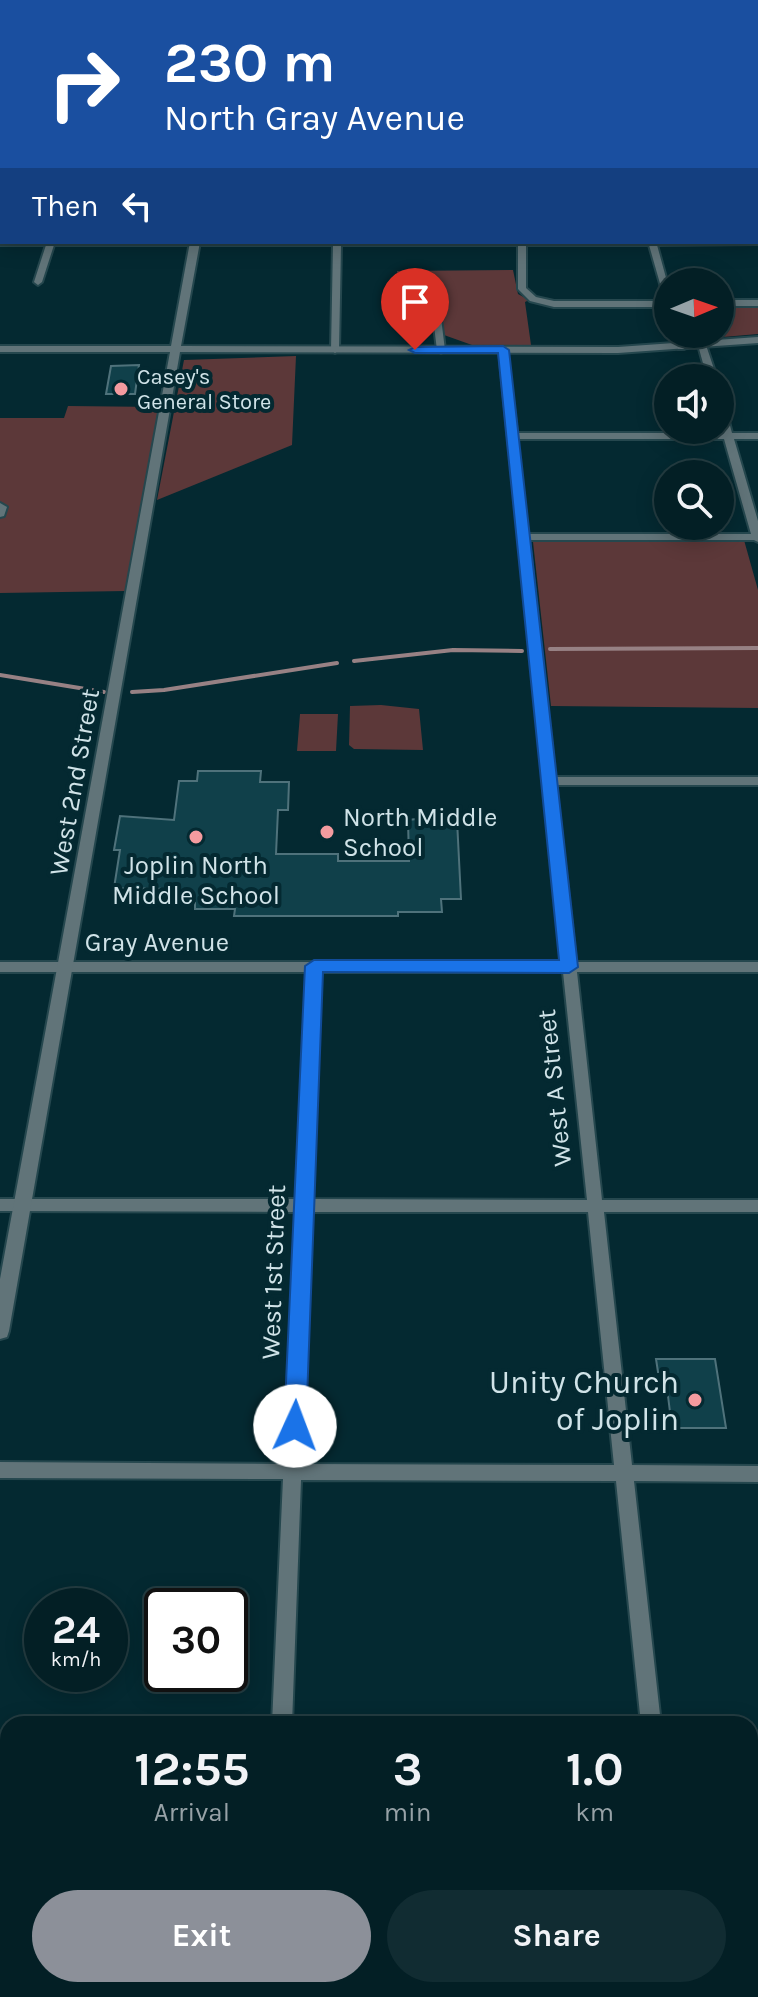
<!DOCTYPE html>
<style>
body{margin:0;font-family:Karla,sans-serif;background:#112c32;color:#f1f3f6;height:100vh;display:flex;flex-direction:column;font-size:30px;white-space:nowrap}
*{box-sizing:border-box;margin:0}
p{font-size:26px;color:#97a2a7}
.icon{flex:none;width:44px;height:44px;fill:none;stroke:currentColor;stroke-width:2;stroke-linecap:round;stroke-linejoin:round}
.map{position:relative;flex:1;overflow:hidden}
.details{position:absolute;left:0px;top:1716px;width:758px;height:282px;display:flex;flex-direction:column;background:#031f25;border-radius:24px 24px 0 0;box-shadow:0 4px 20px #0003,0 0 0 2px #243d42}
.details>*{flex:none}
.hud{position:absolute;left:0px;top:0px;width:758px;height:244px;box-shadow:0 4px 20px #0003,0 0 0 2px #243d42;background:#1a4fa0;color:#fff;overflow:hidden}
.needle{width:52px;rotate:88deg}
.controls{position:absolute;left:654px;top:268px;display:grid;gap:16px}
.controls a{display:grid;place-items:center;width:80px;height:80px;border-radius:50%;background:#031f25;box-shadow:0 4px 20px #0003,0 0 0 2px #243d42;font-size:40px}
.speed{position:absolute;left:24px;top:1588px;display:flex;gap:16px;font-size:40px;font-weight:700;text-align:center}
.speed>*{display:grid;place-content:center;width:104px;height:104px;border-radius:50%;background:#031f25;box-shadow:0 4px 20px #0003,0 0 0 2px #243d42;line-height:1}
.speed small{font-size:20px;font-weight:400}
.speed .limit{border:4px solid #111;border-radius:12px;background:#fff;color:#111}
.pin{position:absolute;display:grid;place-items:center;width:68px;height:68px;color:#fff;margin:-82px -34px;border-radius:50% 50% 50% 0;rotate:-45deg;box-shadow:0 0 8px #0007}
.pin .icon{rotate:45deg}
.me{position:absolute;width:88px;margin:-44px;rotate:2deg;stroke-linejoin:round;filter:drop-shadow(0 0 6px #0008)}
.turn{display:flex;align-items:center;gap:28px;height:168px;padding:0 32px;font-size:36px}
.turn .icon{width:104px;height:104px;stroke-width:2.5}
.turn b{display:block;font-size:56px;line-height:68px}
.then{display:flex;align-items:center;height:76px;padding:0 32px;background:#0003;gap:16px;font-size:30px}
.eta{display:flex;justify-content:space-evenly;align-items:center;height:136px;text-align:center}
.eta b{font-size:48px;font-weight:700;line-height:56px}
.cta{display:flex;gap:16px;margin-top:auto;padding:16px 32px}
.cta a{flex:1;height:92px;border-radius:48px;background:#8c9099;color:#fff;font-size:32px;font-weight:700;line-height:92px;text-align:center}
.cta a+a{background:#112c32;color:#f1f3f6}
.map>svg:first-child{display:block}
.green{fill:#5c3839}
.lines{fill:none;stroke-linecap:round;stroke-linejoin:round}
.stream{stroke:#978184;stroke-width:4}
.building{fill:#10404a;stroke:#4f727b;stroke-width:2}
.minor-casing{stroke:#25474e;stroke-width:4}
.tertiary-casing{stroke:#25474e;stroke-width:4}
.minor{fill:#617479;fill-rule:evenodd}
.tertiary{fill:#617479;fill-rule:evenodd}
.route{fill:#1a73e8;stroke:#114b97;stroke-width:2}
.poi-dot{fill:#f49b9f;stroke:#042931;stroke-width:3}
.labels{text-anchor:middle;stroke-width:8;stroke-linejoin:round;paint-order:stroke}
.far-poi-label{font-size:22px;fill:#d0e3e8;stroke:#042931;text-anchor:start}
.street-label{font-size:26px;fill:#d0e3e8;stroke:#042931}
.poi-label{font-size:26px;fill:#d0e3e8;stroke:#042931;text-anchor:start}
.near-poi-label{font-size:32px;fill:#d0e3e8;stroke:#042931;text-anchor:end}
</style>
<div class="map">
<svg width="758" height="1997" viewBox="0 0 758 1997">
<rect width="100%" height="100%" fill="#042931"/>
<path class="green" d="M513,270L518,294L529,300L525,302L531,345H472L444,335L441,314L398,315L397,271Z
M720,305H758V334L688,340L682,337L681,334H720Z
M296,356L292,445L157,500L184,360Z
M68,406L159,407L126,591L0,593V418H64Z
M542,540H744L758,590V708L551,706L533,542Z
M381,705L419,709L423,750L354,749L349,745L350,706Z
M300,714H338L336,751H297Z"/>
<g class="lines">
<path class="stream" d="M550,649L758,648
M354,661L453,650L522,651
M0,675L104,692
M132,692L164,690L337,663"/>
</g>
<path class="building" d="M139,365L135,394H106L111,366Z
M198,771H261L260,782H289L288,810H278L276,854H338V861H409L408,820L435,817V820H457L461,899H441L442,912H398V916H234L235,909H195V903H184L185,895H173L174,889L114,888L120,850H114L120,816L174,820L179,781H197Z
M656,1359H715L726,1428H672L665,1372H658Z"/>
<g class="lines">
<defs>
<path id="minor" d="M441,0H447V2H441Z
M756,98H758V102H756Z
M0,169H2V173H0Z
M756,240H758V244L657,245L668,285V307H554L530,301L518,289V245H341L339,350L335,353L331,350L333,245H54L42,282L38,285L34,282L46,245H0V241L756,242ZM526,245H649L665,301H554L536,297L526,288Z
M432,275L436,278L445,350L441,353L437,350L428,278Z
M720,300H758V306H720Z
M673,334H681L684,349H678Z
M702,342L706,345L717,378H707L698,345Z
M503,347L507,350L517,433H723L720,423V404L725,407L732,433H758V439H734L758,521V542L754,540H529L555,777H758V785H556L576,962H758V972H577L602,1200H758V1212H604L632,1465L758,1466V1482L634,1481L661,1724H641L616,1481L301,1480L292,1724H272L283,1479L0,1478V1462L284,1464L296,1212L0,1211V1199H296L307,972H0V962H562L499,350ZM517,439H724L751,534H528ZM321,972H563L587,1200L312,1199ZM311,1212H588L614,1465L302,1464Z
M0,503L7,507L4,516L0,517Z
M0,1757H8V1777H0Z
M750,1759H758V1779H750Z
M261,1990H283L282,1997H260Z
M667,1990H689L690,1997H668Z"/>
<path id="tertiary" d="M13,0H21V2H13Z
M234,0H242V2H234Z
M0,31H2L0,40Z
M190,242H200L181,346L618,347L758,337V343L618,353L180,352L9,1331L7,1337L0,1339V1279L170,352H0V346H171Z"/>
</defs>
<use href="#minor" class="minor-casing"/>
<use href="#tertiary" class="tertiary-casing"/>
<use href="#minor" class="minor"/>
<use href="#tertiary" class="tertiary"/>
</g>
<path class="route" d="M503,346L509,350L578,967L569,973L323,972L306,1426L303,1433L295,1435L287,1433L284,1426L305,966L314,960H559L498,353H415L409,350L415,347Z"/>
<g class="poi-dot">
<circle cx="121" cy="389" r="8"/>
<circle cx="327" cy="832" r="8"/>
<circle cx="196" cy="837" r="8"/>
<circle cx="695" cy="1400" r="8"/>
</g>
<g class="labels">
<g class="far-poi-label">
<text x="137" y="384">Casey's<tspan x="137" dy="25">General Store</tspan></text>
</g>
<g class="street-label">
<text transform="translate(74 782) rotate(-80)" y="9">West 2nd Street</text>
<text x="157" y="951">Gray Avenue</text>
<text transform="translate(554 1088) rotate(-96)" y="9">West A Street</text>
<text transform="translate(273 1272) rotate(-88)" y="9">West 1st Street</text>
</g>
<g class="poi-label">
<text x="343" y="826">North Middle<tspan x="343" dy="30">School</tspan></text>
<text x="196" y="874" text-anchor="middle">Joplin North<tspan x="196" dy="30">Middle School</tspan></text>
</g>
<g class="near-poi-label">
<text x="679" y="1393">Unity Church<tspan x="679" dy="37">of Joplin</tspan></text>
</g>
</g>
</svg>
<div class="controls">
<a><svg class="needle" viewBox="-14 -14 28 28"><path d="M0-13l5 13h-10z" fill="#e53935"/><path d="M0 13l5-13h-10z" fill="#97a2a7"/></svg></a>
<a><svg class="icon" aria-label="sound" viewBox="0 0 24 24"><path d="M4 9h4l5-4v14l-5-4H4zM17 9q2 3 0 6"/></svg></a>
<a><svg class="icon" aria-label="search" viewBox="0 0 24 24"><circle cx="10" cy="10" r="6"/><path d="M15 15l6 6"/></svg></a>
</div>
<div class="speed"><div>24<small>km/h</small></div><div class="limit">30</div></div>
<div class="pin" style="left:415px;top:350px;background:#d93025"><svg class="icon" aria-label="arrive" viewBox="0 0 24 24"><path d="M6 21V4h12l-3 4 3 4H6"/></svg></div>
<svg class="me" style="left:295px;top:1426px" viewBox="-20 -20 40 40"><circle r="19" fill="#fff"/><path d="M0-13L10 11 0 6-10 11z" fill="#1a73e8"/></svg>
<div class="hud">
<div class="turn"><svg class="icon" aria-label="right" viewBox="0 0 24 24"><path d="M7 20v-9h11M14 6l5 5-5 5"/></svg><div><b>230 m</b>North Gray Avenue</div></div>
<div class="then">Then<svg class="icon" aria-label="left" viewBox="0 0 24 24"><path d="M17 20v-9H6M10 6l-5 5 5 5"/></svg></div>
</div>
<section class="details">
<div class="eta">
<div><b>12:55</b><p>Arrival</p></div>
<div><b>3</b><p>min</p></div>
<div><b>1.0</b><p>km</p></div>
</div>
<div class="cta"><a>Exit</a><a>Share</a></div>
</section>
</div>
